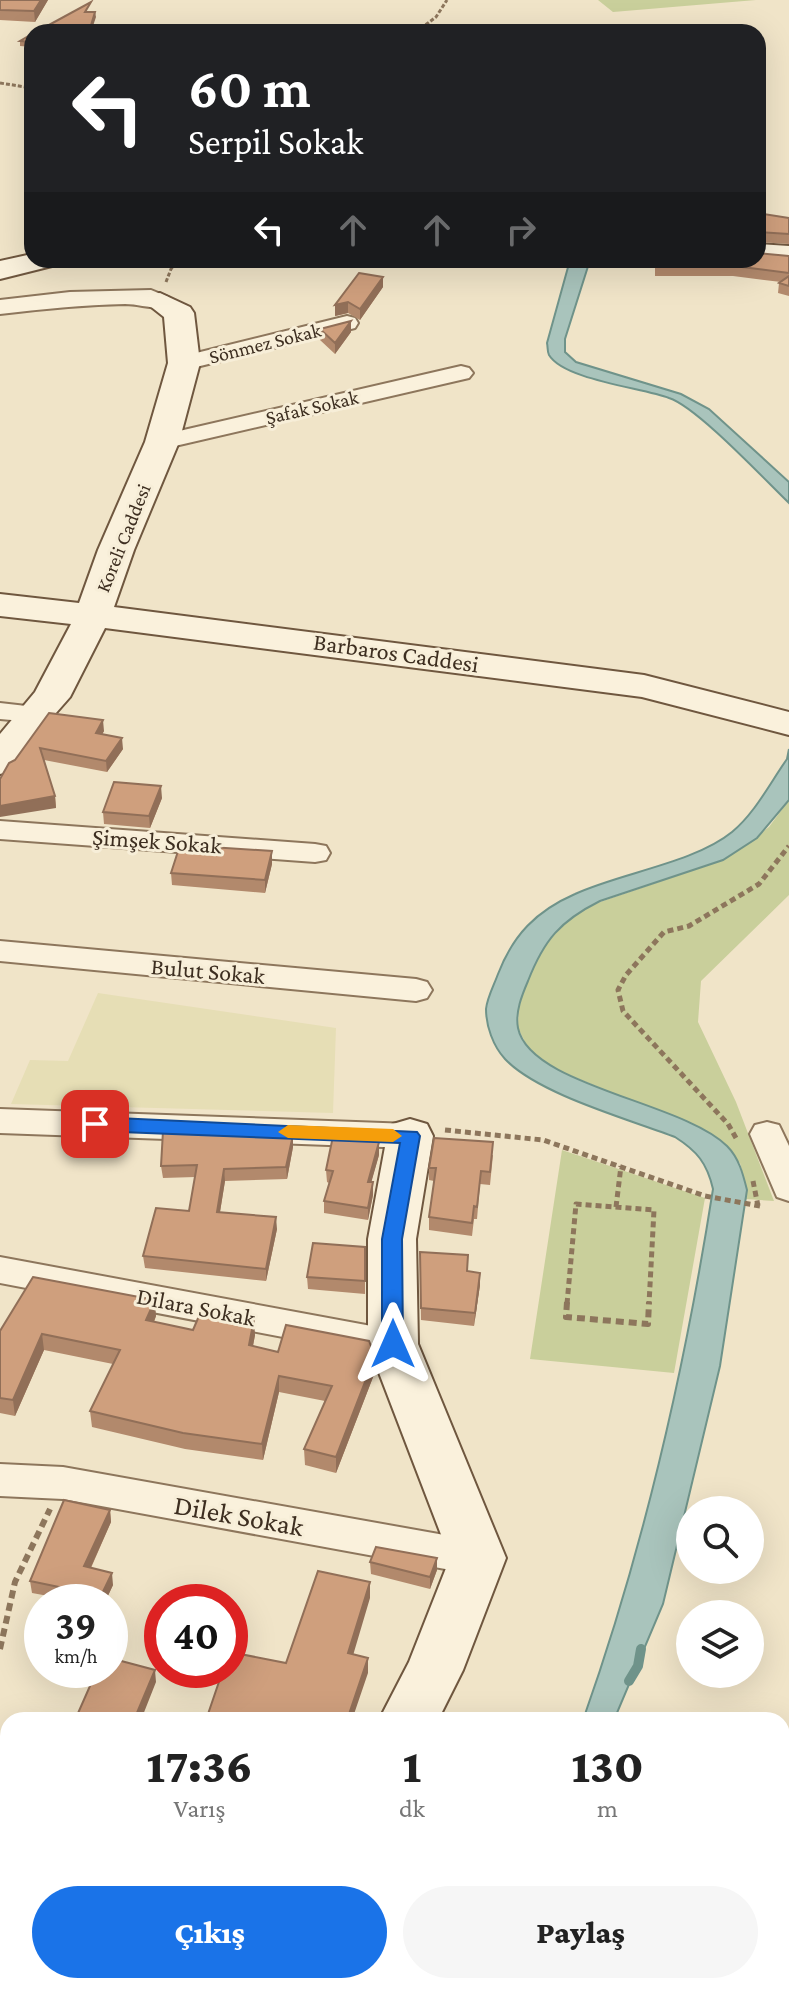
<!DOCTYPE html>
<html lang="tr">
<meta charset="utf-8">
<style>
body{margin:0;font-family:"Crimson Pro",serif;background:#f6f6f6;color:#222;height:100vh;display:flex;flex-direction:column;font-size:30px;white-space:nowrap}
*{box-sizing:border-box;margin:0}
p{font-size:26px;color:#767676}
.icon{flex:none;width:44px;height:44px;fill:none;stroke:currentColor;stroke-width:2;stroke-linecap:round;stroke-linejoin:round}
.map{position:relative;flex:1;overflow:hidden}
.details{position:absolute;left:0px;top:1712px;width:790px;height:282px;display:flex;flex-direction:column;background:#fff;border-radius:24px 24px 0 0;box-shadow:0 8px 32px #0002}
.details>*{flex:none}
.top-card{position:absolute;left:24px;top:24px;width:742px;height:244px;border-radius:24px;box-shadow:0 8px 32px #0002;background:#202124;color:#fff;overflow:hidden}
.tools{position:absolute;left:676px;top:1496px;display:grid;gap:16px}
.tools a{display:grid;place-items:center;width:88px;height:88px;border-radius:50%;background:#fff;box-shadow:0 8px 32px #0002;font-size:40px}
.speed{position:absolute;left:24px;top:1584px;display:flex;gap:16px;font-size:40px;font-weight:700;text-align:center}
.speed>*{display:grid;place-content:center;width:104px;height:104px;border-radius:50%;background:#fff;box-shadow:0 8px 32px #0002;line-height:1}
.speed small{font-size:20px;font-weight:400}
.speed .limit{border:12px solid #d22;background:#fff;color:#111}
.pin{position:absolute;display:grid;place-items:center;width:68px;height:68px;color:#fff;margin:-34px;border-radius:16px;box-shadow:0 4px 12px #0006}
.me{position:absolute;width:88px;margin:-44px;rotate:0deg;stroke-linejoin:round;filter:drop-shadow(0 0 6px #0008)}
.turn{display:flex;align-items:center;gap:28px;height:168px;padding:0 32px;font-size:36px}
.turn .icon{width:104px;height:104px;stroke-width:2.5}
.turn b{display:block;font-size:56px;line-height:68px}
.lanes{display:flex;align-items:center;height:76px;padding:0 32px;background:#0003;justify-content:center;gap:40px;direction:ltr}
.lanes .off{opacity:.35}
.eta{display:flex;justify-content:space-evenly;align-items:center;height:136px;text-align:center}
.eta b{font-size:48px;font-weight:800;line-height:56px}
.button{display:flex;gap:16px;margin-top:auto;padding:16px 32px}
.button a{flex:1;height:92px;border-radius:48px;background:#1a73e8;color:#fff;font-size:32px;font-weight:800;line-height:92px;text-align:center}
.button a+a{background:#f6f6f6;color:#222}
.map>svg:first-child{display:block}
.farmland{fill:#e6deb5}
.green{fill:#c9cf9b}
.water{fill:#a9c4bc;stroke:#6f938a;stroke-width:2}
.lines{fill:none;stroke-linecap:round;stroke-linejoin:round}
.stream{stroke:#6f938a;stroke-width:10}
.street-casing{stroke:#8d765c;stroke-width:4}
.secondary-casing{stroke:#6f573f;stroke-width:4}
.path-far2{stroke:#8d765c;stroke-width:3;stroke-dasharray:4 2;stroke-linecap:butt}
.path-far1{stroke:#8d765c;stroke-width:5;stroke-dasharray:6 4;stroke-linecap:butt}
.path{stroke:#8d765c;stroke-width:6;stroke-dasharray:8 5;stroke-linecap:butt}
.street{fill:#faf1dc;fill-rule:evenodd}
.secondary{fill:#faf1dc;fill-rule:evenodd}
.wall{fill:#b2896c}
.shaded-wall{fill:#916f58}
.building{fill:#cf9f7d;stroke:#916f58;stroke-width:2}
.route{fill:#1a73e8;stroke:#114b97;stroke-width:2}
.slow{fill:#f59e0b}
.labels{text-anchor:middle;stroke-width:6;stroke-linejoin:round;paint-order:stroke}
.far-street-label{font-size:20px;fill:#3d2e20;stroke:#f7eed8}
.street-label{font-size:24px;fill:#3d2e20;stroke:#f7eed8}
.near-street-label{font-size:28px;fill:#3d2e20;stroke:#f7eed8}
</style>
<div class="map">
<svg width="789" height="1993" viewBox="0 0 789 1993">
<rect width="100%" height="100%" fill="#f0e4c8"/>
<path class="farmland" d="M98,993L336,1028L333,1113L11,1104L30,1060L68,1061Z"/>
<path class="green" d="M598,0H756L613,12Z
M789,800V895L701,981L698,1022L736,1102L774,1201L746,1199L747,1190L740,1163L596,1086L550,1067L528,1048L518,1028L519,1004L538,955L554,932L581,911L600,902L723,860L769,827Z
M562,1150L705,1198L674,1373L530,1359Z
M289,1986H381L380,1993H282Z
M451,1986H544L542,1993H447Z"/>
<path class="water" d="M570,260H590L565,339V352L576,362L681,394L709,409L789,482V503C764,479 697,407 669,398C643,388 564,380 549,355C547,351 548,347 547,343Z
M789,749V800L757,838L723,860L600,901C560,921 544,940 528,981C522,995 515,1012 518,1028C530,1086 683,1102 727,1146C739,1158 743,1174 747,1190L720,1366L663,1604L614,1720H583C644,1548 685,1368 713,1189C707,1163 697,1151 675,1137C628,1119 538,1094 505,1059C493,1046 486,1026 486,1009C487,998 494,985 498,974C513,935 536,911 575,894C620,873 694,863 732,832C755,813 770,783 787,759Z"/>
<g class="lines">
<path class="stream" d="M629,1681L638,1666L641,1649"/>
<defs>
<path id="street" d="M151,290L168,297L171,302L168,307C155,310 139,304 125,304C83,305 42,309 0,314V300L70,292Z
M347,316L355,318L358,323L355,328L184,370L176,368L173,363L176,358Z
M461,366L469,368L473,373L469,378L162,449L154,447L150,442L154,437L162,435Z
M0,703L44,708L48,714L44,720L34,722L0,719Z
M0,821L315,844L326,846L330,853L326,860L315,862L0,839Z
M0,941L416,979L427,982L432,990L427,998L416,1001L0,961Z
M0,1109L410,1124L422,1127L427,1136L422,1145L410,1148L0,1133Z
M767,1122L779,1125L789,1146V1201L777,1197L750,1134L755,1125Z
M0,1257L393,1330L406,1334L411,1344L406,1354L393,1358L0,1283Z
M0,1464L63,1467L478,1541L492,1546L498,1558L492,1570L478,1575L63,1499L0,1496Z
M609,1986H655L652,1993H606Z"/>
<path id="secondary" d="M758,244L789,246V264L751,260H758Z
M32,254V260H57L52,266L0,279V261Z
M160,293L190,307L194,313L200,363L179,442L134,550L114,607L644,675L789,712V735L642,697L105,628L70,697L48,722L14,770L0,774V734L35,692L71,624L0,616V594L79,603L98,550L145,442L168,363L164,317L145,302L149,296Z
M410,1119L427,1124L433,1136L416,1239L418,1344L506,1558L463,1670L438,1720H379L409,1662L450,1558L368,1344V1239L387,1136L393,1124Z
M0,1752L8,1754V1854L0,1853Z
M782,1887H789V1993H761L757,1986H782Z
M206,1986H272L269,1993H203Z"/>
</defs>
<use href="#street" class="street-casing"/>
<use href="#secondary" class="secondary-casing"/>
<path class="path-far2" d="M416,32L436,17L447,0
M0,83L32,88
M166,282L171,269L180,260"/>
<path class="path-far1" d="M445,1130L543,1140L705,1196L760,1206
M736,1138L728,1124L623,1011L618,990L626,975L664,932L689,926L759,884L789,846
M753,1181L758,1206
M616,1207L621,1166
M567,1304L576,1204L654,1210L649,1304"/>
<path class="path" d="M567,1302L566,1317L648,1324L649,1302
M0,1649L15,1582L50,1509"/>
<use href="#street" class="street"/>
<use href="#secondary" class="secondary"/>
</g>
<path class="wall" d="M0,0H48L35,22L0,20Z
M32,34V47L20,46V41Z
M758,213L789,218V244L758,242Z
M789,256V296L778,293L779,283L781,282L733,276H655V266Z
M359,273L383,277V287L360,320L348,313L335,316Z
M351,321V332L335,354L320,340V329Z
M49,713L104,731L102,734L123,749L107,772L44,760L55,796L56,808L15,760Z
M162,798L150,828L104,824L103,812Z
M272,864L265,893L172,885L171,873Z
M293,1135V1147L287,1179L225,1181L220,1212L277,1229L266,1281L145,1268L143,1256L189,1211L195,1177L163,1178L161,1166Z
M379,1155L371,1182H373V1195L368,1220L324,1213V1201L329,1183L327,1182L326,1170Z
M493,1155L490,1185L480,1184L477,1219H474L472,1236L429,1230V1217L434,1181L429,1180V1168Z
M365,1247V1294L308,1289L307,1277Z
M420,1252L468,1271L480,1273V1285L474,1326L421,1320Z
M156,1316L154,1322L193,1330L255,1335L253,1346L278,1352L375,1356V1372L336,1473L305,1465L304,1449L325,1401L279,1392L263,1460L185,1449L92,1427L90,1411L113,1364L44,1350L15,1416L0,1413V1331Z
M110,1510L111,1522L91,1568L113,1585L105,1602H52L54,1597L32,1593L30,1581Z
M437,1558V1570L430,1589L371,1574L370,1562Z
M782,1750L789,1755V1859L782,1856Z
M0,1846L8,1847V1924L0,1922Z"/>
<path class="shaded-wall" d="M41,0H48L35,22L34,11Z
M95,12L96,17L91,32H89Z
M383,277V287L360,320V309Z
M348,302V313L335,316V305Z
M351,321V332L335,354V343Z
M103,720L104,731L97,744L96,733Z
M122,738L123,749L107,772L106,761Z
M161,786L162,798L150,828L149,816Z
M55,796L56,808L0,817V806Z
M272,851V864L265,893V880Z
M293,1135V1147L287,1179L286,1167Z
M379,1142V1155L368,1194V1182Z
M224,1169L225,1181L218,1224L217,1212Z
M373,1182V1195L368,1220V1208Z
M276,1217L277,1229L266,1281V1269Z
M480,1273V1285L474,1326L475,1313Z
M155,1300L156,1316L148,1336L146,1320Z
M254,1319L255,1335L250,1361L249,1345Z
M42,1334L44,1350L15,1416L13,1400Z
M375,1356V1372L336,1473V1457Z
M279,1376V1392L263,1460L262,1444Z
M110,1510L111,1522L86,1578L84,1566Z
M437,1558V1570L430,1589V1577Z
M112,1573L113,1585L105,1602H98Z
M370,1582V1598L349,1669L348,1653Z
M368,1658V1673L352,1720H347Z
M155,1670L156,1682L141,1720H134Z"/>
<path class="building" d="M0,0H41L34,11L0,10Z
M91,2L85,12H95L89,32H36Z
M32,34V42L20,41Z
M758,213L789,218V234L758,232Z
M758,253L789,256V273L734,266H655L659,260H758Z
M359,273L383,277L360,309L348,302L335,305Z
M789,276V286L779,283Z
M351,321L335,343L320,329Z
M49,713L103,720L96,733L122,738L106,761L40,748L55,796L0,806V779L9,763L15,760Z
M114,782L161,786L149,816L103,812Z
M180,845L272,851L265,880L171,873Z
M163,1131L293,1135L286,1167L224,1169L217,1212L276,1217L266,1269L143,1256L156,1208L189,1211L197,1165L161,1166Z
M333,1136L379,1142L368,1182H373L368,1208L324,1201L333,1171L326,1170Z
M434,1138L493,1142L490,1172L481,1171L477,1207L474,1206L472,1223L429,1217L436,1168H429Z
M313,1243L365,1247V1281L307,1277Z
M420,1252L468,1255L467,1271L480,1273L475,1313L421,1308Z
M33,1277L155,1300L146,1320L193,1330L202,1309L254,1319L249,1345L278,1352L286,1325L369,1341L375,1356L336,1457L304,1449L332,1386L279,1376L262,1444L183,1433L90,1411L120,1350L42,1334L13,1400L0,1398V1331Z
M64,1500L110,1510L84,1566L112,1573L98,1602H52L59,1587L30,1581Z
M376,1547L437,1558L430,1577L370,1562Z
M318,1571L370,1582L348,1653L368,1658L347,1720H206L223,1670H230V1652L286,1663Z
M110,1658L155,1670L134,1720H75L97,1670H110Z
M782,1750L789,1755V1846L782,1843Z
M0,1846L8,1847V1914L0,1912Z
M0,1980L8,1981V1986H26L25,1993H0Z"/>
<path class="route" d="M95,1117L417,1132L420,1136L402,1239L403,1344L400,1350H385L382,1344V1239L400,1143L95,1131L85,1124Z"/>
<path class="slow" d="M288,1125L393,1129L402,1136L393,1142L288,1138L278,1132Z"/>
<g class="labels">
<g class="far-street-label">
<text transform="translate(265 343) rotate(-14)" y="7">Sönmez Sokak</text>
<text transform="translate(312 407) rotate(-13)" y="7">Şafak Sokak</text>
<text transform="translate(123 538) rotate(-68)" y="7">Koreli Caddesi</text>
</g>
<g class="street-label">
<text transform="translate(396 653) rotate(8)" y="8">Barbaros Caddesi</text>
<text transform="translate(157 841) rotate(4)" y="8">Şimşek Sokak</text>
<text transform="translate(208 971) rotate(5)" y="8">Bulut Sokak</text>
<text transform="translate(196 1307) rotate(11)" y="8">Dilara Sokak</text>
</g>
<g class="near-street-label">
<text transform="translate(239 1515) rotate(10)" y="10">Dilek Sokak</text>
</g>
</g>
</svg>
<div class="tools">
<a><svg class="icon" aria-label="search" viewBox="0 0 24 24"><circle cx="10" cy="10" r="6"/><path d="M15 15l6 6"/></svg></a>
<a><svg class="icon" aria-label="layers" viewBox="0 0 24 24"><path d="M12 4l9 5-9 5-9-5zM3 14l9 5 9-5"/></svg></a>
</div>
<div class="speed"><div>39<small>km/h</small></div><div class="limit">40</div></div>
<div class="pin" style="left:95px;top:1124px;background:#d93025"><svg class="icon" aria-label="arrive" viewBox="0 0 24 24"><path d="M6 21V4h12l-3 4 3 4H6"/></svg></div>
<svg class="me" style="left:393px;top:1344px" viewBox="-20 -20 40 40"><path d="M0-17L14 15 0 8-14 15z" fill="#1a73e8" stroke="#fff" stroke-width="4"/></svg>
<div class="top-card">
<div class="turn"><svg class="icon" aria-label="left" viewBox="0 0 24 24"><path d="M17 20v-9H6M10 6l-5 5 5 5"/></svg><div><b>60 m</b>Serpil Sokak</div></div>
<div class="lanes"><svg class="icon" aria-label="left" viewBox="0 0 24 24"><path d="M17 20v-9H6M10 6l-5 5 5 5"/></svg><svg class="icon off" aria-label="ahead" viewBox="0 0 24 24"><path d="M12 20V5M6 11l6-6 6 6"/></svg><svg class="icon off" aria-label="ahead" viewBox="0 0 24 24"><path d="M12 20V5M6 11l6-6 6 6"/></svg><svg class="icon off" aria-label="right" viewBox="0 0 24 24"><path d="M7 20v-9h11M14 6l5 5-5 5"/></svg></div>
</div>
<section class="details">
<div class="eta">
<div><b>17:36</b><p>Varış</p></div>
<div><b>1</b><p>dk</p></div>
<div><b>130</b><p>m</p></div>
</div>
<div class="button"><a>Çıkış</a><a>Paylaş</a></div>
</section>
</div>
